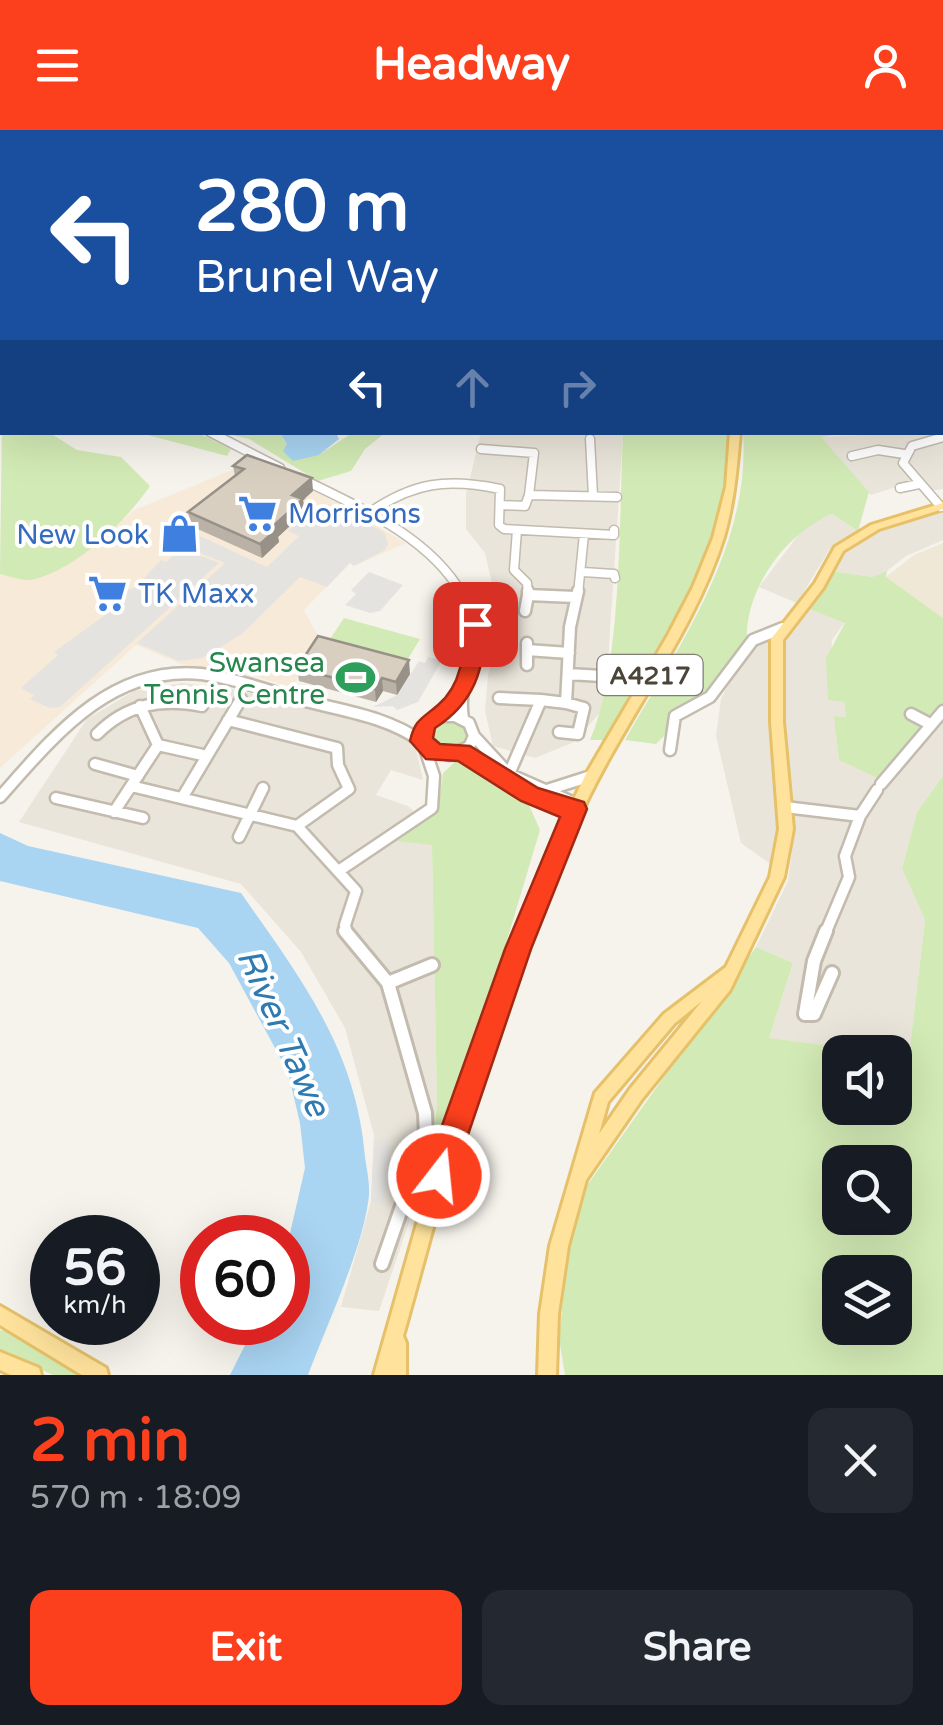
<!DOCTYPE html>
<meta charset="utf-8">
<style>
body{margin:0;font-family:"Varela Round",sans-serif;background:#242831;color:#f1f3f6;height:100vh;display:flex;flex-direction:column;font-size:38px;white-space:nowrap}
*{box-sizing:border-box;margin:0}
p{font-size:32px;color:#9ea1a6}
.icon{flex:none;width:55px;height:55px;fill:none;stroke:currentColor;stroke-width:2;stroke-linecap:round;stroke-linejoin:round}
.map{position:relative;height:1245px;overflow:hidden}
.side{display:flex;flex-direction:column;background:#171b24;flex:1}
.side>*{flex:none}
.hud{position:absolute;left:0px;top:0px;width:945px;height:305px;box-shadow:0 10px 40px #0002;background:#1a4fa0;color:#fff;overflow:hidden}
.buttons{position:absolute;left:822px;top:905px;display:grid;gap:20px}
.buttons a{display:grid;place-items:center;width:90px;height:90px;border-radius:20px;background:#171b24;box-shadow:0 10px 40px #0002;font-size:50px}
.speed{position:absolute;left:30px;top:1085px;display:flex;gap:20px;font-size:50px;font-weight:700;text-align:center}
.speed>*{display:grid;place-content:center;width:130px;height:130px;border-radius:50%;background:#171b24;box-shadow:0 10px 40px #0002;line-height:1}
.speed small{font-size:25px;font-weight:400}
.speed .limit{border:15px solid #d22;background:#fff;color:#111}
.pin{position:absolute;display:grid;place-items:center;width:85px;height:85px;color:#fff;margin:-42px;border-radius:20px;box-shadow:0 5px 15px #0006}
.me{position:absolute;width:110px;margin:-55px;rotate:16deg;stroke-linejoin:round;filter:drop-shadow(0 0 8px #0008)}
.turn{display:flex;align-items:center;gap:35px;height:210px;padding:0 30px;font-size:45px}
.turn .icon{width:130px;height:130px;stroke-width:2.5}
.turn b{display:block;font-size:70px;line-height:85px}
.lanes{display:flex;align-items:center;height:95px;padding:0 30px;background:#0003;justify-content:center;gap:50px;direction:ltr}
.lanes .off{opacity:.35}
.round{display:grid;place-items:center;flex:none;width:105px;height:105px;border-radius:20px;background:#242831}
.head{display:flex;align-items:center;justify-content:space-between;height:170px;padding:0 30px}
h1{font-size:60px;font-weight:700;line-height:75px;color:#fc3f1d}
.action{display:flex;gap:20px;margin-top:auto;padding:20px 30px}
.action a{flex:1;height:115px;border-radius:20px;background:#fc3f1d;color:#fff;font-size:40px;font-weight:700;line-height:115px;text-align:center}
.action a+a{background:#242831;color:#f1f3f6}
header{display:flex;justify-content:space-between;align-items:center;height:130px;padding:0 30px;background:#fc3f1d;color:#fff;font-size:45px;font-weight:700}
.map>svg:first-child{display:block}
.residential{fill:#eae5da}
.commercial{fill:#f7ead8}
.education{fill:#efe8d6}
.green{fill:#d2eab5;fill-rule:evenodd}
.parking{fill:#e5e3e0}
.water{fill:#a9d4f2}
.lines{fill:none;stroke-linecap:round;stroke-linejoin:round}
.stream{stroke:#a9d4f2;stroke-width:2.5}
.minor-far3-casing{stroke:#c2bbae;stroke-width:9}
.minor-far2-casing{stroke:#c2bbae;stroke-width:11}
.minor-far1-casing{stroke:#c2bbae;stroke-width:15}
.minor-casing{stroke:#c2bbae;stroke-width:18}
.major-casing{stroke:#e6c16a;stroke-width:6}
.minor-far3{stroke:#fff;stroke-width:6}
.minor-far2{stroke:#fff;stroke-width:8}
.minor-far1{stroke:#fff;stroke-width:10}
.minor{stroke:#fff;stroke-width:12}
.major{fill:#ffe39c;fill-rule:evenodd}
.wall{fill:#bab2a6}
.shaded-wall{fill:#979187}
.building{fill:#d8cfc1;stroke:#979187;stroke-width:2.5}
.route{fill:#fc3f1d;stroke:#a42913;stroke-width:2.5}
.labels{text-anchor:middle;stroke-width:8;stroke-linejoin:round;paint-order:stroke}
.shield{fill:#fff;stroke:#817c74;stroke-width:2.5}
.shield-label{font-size:25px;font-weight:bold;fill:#4b4439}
.shop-label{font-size:28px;fill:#366cbe;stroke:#fff;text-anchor:start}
.leisure-label{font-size:28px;fill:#27864d;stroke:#fff;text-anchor:end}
.near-water-label{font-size:35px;font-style:italic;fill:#2e7ab2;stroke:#fff}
</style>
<header><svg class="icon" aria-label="menu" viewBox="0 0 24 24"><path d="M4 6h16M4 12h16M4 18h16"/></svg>Headway<svg class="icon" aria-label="person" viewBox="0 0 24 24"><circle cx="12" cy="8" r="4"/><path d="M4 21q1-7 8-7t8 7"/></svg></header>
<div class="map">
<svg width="943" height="1245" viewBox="0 0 943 1245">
<rect width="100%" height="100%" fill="#f6f3ec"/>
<path class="residential" d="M943,287V359L929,361L918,350L871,365L820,307L942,302Z
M481,303L623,305L605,577L574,612L535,628L493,616L485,581L488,545L502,497L485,423L466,399V364Z
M943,382V410L906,426L887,441L872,447L831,441L838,425L847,417L904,390Z
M832,384L858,401L829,420L797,473L759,457L806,395Z
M807,478L845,492L832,510L828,569L844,572L846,587L835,586L839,630L943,585V646L917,682L902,737L925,790L909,926L769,908L793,833L756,817L788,751L795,699L787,637L783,516Z
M773,506L779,690L773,736L741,713L716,606L721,569L745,522Z
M182,553L235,559L413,606L423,650L391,640L376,665L408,676L426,692L399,710L432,714L437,974L432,1024L379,1181L341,1177L371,1071L374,1005L345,898L301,822L241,754L19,692L87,589L134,561Z"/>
<path class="commercial" d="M0,0H437L2,2L0,254Z
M247,334L318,362L406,413L354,436L350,433L304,480L320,510L292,557L239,542L181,534L136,515L0,638V444L30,450L71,431L134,380Z"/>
<path class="education" d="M943,413V488L886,447L914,425Z"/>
<path class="green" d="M2,287V302L50,303L77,320L121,327L150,356C126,391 75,441 31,450C23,451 9,446 0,444Z
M140,303H198L231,319L227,326Z
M224,303H280L287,314L319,325L352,303H385L365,319L351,341L318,351L249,309Z
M605,303H727C738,405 653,524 604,610H590C622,540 619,387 623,305Z
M743,303H847L821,307L869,362L858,401L832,384C784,404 743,462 747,514L735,525L714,563L675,586L672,598L656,614L625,610C679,516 751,415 743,303Z
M831,441L872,447L887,441L886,447L943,488V577L882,650L839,630L834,586L846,587L844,572L828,570L826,528L845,493L807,478Z
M344,488L420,509L402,539L324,518Z
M452,590L467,599L465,614L453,621L430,615L428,601L433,594Z
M466,628L492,654L529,675L540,700L487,877L444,1004L432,1024L437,974L432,715L397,711L438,681L443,643L458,629Z
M943,646V1245H565L559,1209L568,1119L583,1061L756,817L793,833L769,908L879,922H840V978H895V925L909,926L925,790L902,738L917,682ZM840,1032H895V1088H840ZM840,1142H895V1198H840Z
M0,1200L5,1201L82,1245H53L0,1221Z"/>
<path class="parking" d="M328,374L384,402L388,414L385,420L354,436L350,433L327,457L300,447L242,504L202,528L179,531L137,513L225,433L184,417L198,405L267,437L299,406L288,401L315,377L322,379Z
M181,418L219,433L60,577L49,578L30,569L34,565L21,558L58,525L54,522L104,486L100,483L127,465L124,462L136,457L161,430L166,432Z
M369,442L403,455L380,481L370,483L345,475L356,464L351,460Z
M428,527L442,530L418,572L397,580L393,576L373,577L397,565L419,531L425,533Z
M389,1009L390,1048L383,1074L371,1071L374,1010Z"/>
<path class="water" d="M280,303H336L339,309L319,325L293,331L283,321L287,314Z
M0,703L28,716L241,763C301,849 356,919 365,1027C367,1041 371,1058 368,1073C360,1125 327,1194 308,1245H230L256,1193L288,1192V1112L305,1038L300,993L288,942L229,833L198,798L0,751Z"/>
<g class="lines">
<path class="stream" d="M7,2L12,0"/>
<defs>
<path id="minor-far3" d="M373,0L391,2
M815,0L820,2
M134,2L138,0"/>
<path id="minor-far2" d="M210,302L280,338
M590,309L593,366
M481,319L534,323L529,365
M852,326L878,320L904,324
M300,348C357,376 429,406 462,464
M900,358L919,354
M500,375L525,376L529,365L617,367
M941,377L903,333L912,316L943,307
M369,383C414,352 447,348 500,359L499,395L504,399L614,405V400
M517,400L514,440L527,453L528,464
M583,442L614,444L615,448
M578,464L584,404"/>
<path id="minor-far1" d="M460,461C493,520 455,537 463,589
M528,461V465
M525,481L528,465L575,467
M527,513V535
M527,520L569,523
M568,544L602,546
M499,568L541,570
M140,576L158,615
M911,584L930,594
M438,586H455L469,593L474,606L469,617L449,625L424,616L421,600Z
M228,590L337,618L338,635L349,659L297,696
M559,602L578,604L584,578L566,573
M97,604C127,574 161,568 202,576
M474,606L509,644L570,671L575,679
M158,615L207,626
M670,620L675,586L710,567L753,510L783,498
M462,622L530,667L575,679
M95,634L138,646
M509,644L541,570L566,573L570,497L578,461
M881,654L943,581
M131,656L297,696L356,761L345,795L347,804
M544,661L594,645
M0,667C54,606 111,535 201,544C234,548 266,560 298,569C341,581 384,585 421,611
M56,668L143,688
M182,668L241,569
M785,677L860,686L877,660
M114,682L158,615
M239,707L263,658
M340,740L432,678L434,646L424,616
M825,804L849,747L845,726L860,686"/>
<path id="minor" d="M345,801L388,853L425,983L426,1007L382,1134
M826,801L814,831L805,884H814L832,843
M388,853L432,835"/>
<path id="major" d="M623,0H629L630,2H624Z
M678,0H684L685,2H679Z
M942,204H943V210L942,209Z
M730,302H740C737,338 734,373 724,407C692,509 617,598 575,697C536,787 499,879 469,973C445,1050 425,1128 403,1206L406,1213V1245H374L432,1041L482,891L562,694L585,646L668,505L693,457L713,408L726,357Z
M943,373V379L879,399L843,421L823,458L783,510V592L793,699L784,747L730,860L642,969L586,1050L568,1116L558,1184L556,1245H538L540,1184L550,1116L595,963L664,884L726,837L770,747L779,699L771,592V509L815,453L835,417L871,395ZM702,871L630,959L599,1004L608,972L674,894Z
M0,1176L106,1238L108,1245H82L0,1195Z
M0,1222L39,1238L41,1245H11L0,1240Z"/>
</defs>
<use href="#minor-far3" class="minor-far3-casing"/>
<use href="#minor-far2" class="minor-far2-casing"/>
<use href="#minor-far1" class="minor-far1-casing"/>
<use href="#minor" class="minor-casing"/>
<use href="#major" class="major-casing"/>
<use href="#minor-far3" class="minor-far3"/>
<use href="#minor-far2" class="minor-far2"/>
<use href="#minor-far1" class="minor-far1"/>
<use href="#minor" class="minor"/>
<use href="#major" class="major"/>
</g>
<path class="wall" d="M233,336L313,361L303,370L305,382L278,407L279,412L262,428L191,396L188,382L235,346Z
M297,538L410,544L397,565L383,561L376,572L299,551Z"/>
<path class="shaded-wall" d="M312,348L313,361L303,370L305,382L278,407L279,412L262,428L260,414L292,365Z
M409,530L410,544L397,565L396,552Z
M382,548L383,561L376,572L375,559Z"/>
<path class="building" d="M247,325L312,348L292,365L303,369L272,397L277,399L260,414L188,382L244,339L233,336Z
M318,506L409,530L396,552L382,548L375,559L297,538Z"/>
<path class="route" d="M475,487L485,494C485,539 474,573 435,598L433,608L440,614L470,616L538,658L584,672L587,679L531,819L454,1046L450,1057L439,1062L428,1057L424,1046L505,819L560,687L521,671L458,631L426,629L410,611C415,589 422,589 438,575C462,555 464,523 465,494Z"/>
<defs>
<symbol id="supermarket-bare" viewBox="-9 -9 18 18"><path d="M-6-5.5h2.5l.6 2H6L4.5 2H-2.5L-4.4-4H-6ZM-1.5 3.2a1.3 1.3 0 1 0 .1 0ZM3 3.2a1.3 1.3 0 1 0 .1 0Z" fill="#3f7fe0" stroke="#fff" stroke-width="2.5" paint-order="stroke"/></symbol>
<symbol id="shop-bare" viewBox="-9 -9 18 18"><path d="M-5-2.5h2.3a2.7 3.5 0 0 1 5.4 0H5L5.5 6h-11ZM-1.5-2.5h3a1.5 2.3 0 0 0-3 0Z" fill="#3f7fe0" stroke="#fff" stroke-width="2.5" paint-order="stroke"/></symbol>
<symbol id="stadium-bare" viewBox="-9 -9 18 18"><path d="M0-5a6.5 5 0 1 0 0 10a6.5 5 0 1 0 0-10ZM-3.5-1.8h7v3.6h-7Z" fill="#2e9e5b" stroke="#fff" stroke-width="2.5" paint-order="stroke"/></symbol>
</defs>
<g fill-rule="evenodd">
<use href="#supermarket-bare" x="230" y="356" width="55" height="55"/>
<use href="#shop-bare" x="152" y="376" width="55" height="55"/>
<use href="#supermarket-bare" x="80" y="436" width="55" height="55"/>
<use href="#stadium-bare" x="328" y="520" width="55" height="55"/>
</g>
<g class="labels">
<rect class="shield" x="597.5" y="525" width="105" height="40" rx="8"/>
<g class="shield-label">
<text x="650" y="554">A4217</text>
</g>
<g class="shop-label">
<text x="288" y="393">Morrisons</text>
<text x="149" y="414" text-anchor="end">New Look</text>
<text x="138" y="473">TK Maxx</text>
</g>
<g class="leisure-label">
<text x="325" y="542">Swansea<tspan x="325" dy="32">Tennis Centre</tspan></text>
</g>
<g class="near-water-label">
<text transform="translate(284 902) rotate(66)" y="12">River Tawe</text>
</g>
</g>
</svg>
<div class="buttons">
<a><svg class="icon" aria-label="sound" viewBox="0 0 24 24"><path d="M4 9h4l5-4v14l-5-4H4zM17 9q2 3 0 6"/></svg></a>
<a><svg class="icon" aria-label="search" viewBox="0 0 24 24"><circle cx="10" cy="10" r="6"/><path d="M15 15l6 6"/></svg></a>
<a><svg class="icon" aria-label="layers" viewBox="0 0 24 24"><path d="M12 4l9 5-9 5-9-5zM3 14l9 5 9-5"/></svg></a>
</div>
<div class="speed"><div>56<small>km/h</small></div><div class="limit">60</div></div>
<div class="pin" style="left:475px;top:494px;background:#d93025"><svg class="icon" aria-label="arrive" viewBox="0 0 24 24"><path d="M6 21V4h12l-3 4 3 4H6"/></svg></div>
<svg class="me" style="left:439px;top:1046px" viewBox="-20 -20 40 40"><circle r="17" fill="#fc3f1d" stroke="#fff" stroke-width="3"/><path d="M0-11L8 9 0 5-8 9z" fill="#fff"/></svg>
<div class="hud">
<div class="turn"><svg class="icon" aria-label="left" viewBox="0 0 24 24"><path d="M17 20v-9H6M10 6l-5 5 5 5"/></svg><div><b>280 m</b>Brunel Way</div></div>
<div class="lanes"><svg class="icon" aria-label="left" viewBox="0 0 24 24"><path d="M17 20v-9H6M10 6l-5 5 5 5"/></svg><svg class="icon off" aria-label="ahead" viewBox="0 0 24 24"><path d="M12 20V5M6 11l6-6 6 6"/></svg><svg class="icon off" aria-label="right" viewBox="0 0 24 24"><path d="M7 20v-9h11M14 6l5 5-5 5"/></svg></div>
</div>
</div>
<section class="side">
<div class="head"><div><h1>2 min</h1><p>570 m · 18:09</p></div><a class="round"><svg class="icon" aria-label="close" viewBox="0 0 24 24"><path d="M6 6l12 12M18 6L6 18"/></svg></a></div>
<div class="action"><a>Exit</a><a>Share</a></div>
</section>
